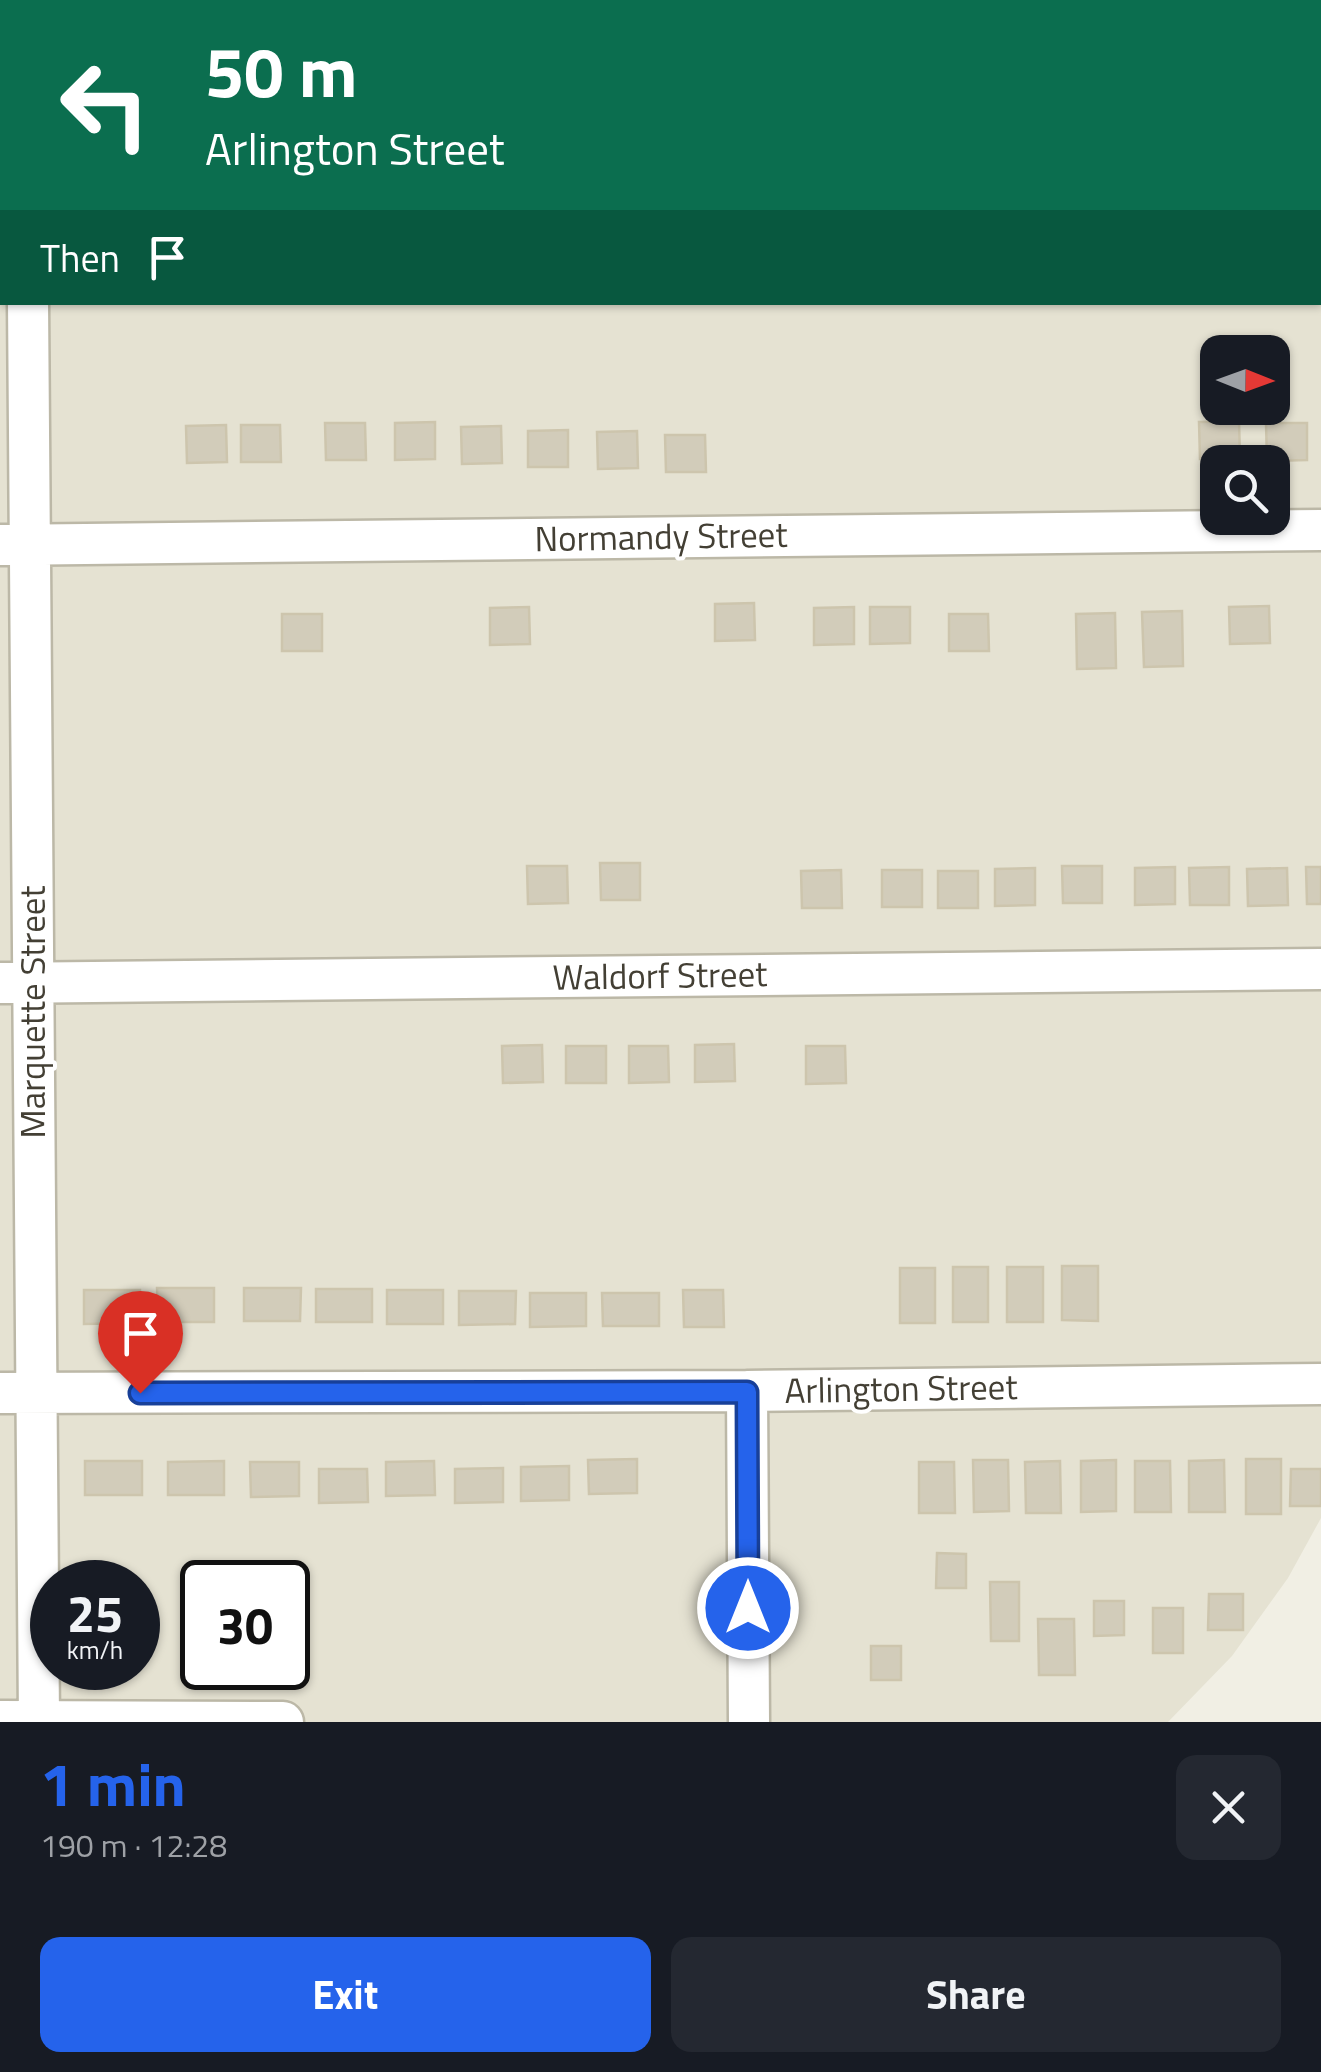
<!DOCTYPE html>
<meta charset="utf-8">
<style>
body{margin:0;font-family:"Titillium Web",sans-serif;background:#242831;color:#f1f3f6;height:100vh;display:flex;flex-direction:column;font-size:38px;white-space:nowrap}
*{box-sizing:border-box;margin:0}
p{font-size:32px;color:#9ea1a6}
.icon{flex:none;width:55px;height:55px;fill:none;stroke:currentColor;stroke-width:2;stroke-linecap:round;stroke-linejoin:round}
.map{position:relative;height:1722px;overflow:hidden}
.drawer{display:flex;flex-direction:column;background:#171b24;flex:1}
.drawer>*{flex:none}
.guide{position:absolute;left:0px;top:0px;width:1322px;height:305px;box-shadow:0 2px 8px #0004;background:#0b6e4f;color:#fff;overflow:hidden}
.needle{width:65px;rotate:91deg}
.fabs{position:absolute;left:1200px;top:335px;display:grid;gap:20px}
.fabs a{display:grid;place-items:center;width:90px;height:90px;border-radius:20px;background:#171b24;box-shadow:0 2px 8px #0004;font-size:50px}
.speed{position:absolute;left:30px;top:1560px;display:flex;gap:20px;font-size:50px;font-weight:700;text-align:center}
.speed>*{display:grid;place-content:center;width:130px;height:130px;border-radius:50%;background:#171b24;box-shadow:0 2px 8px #0004;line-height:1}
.speed small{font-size:25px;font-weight:400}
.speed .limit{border:5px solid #111;border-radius:15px;background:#fff;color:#111}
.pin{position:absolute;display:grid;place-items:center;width:85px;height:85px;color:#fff;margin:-102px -42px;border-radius:50% 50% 50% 0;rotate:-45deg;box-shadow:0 0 10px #0007}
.pin .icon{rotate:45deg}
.me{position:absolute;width:110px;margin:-55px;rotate:0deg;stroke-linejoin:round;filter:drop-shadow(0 0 8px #0008)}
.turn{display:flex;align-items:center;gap:35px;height:210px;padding:0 40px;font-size:45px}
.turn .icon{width:130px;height:130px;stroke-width:2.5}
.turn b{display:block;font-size:70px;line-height:85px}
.then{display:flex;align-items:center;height:95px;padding:0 40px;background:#0003;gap:20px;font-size:38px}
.round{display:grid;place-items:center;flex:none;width:105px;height:105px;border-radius:20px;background:#242831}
.summary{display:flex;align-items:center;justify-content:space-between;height:170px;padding:0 40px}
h1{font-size:60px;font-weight:700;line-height:75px;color:#2563eb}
.button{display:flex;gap:20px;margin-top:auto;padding:20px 40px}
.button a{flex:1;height:115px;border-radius:20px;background:#2563eb;color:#fff;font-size:40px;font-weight:700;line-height:115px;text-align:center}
.button a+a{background:#242831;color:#f1f3f6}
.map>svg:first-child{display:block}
.residential{fill:#e5e2d2;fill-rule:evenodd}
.building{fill:#d2ccba;stroke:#cdc5ad;stroke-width:2.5}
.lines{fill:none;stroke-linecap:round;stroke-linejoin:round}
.minor-casing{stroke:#bcb8a7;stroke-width:45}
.minor{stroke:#fff;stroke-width:40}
.route-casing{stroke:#184099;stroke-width:25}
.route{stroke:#2563eb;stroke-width:18}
.labels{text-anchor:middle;stroke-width:8;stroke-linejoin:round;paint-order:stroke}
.street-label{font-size:35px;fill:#433f34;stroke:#fff}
</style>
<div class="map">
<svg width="1321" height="1722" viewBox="0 0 1321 1722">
<rect width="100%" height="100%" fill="#f1efe4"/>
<path class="residential" d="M0,0H1321V1518L1288,1578L1232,1656L1168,1722H0ZM2,2H1320V302H2ZM1218,352H1272V408H1218ZM1218,462H1272V518H1218ZM52,1582H138V1668H52ZM202,1582H288V1668H202Z"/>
<path class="building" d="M1239,421L1240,458L1200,459L1199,422Z
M435,422V459L395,460V423Z
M325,423H365L366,460H326Z
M1266,423H1307V460L1267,461Z
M226,425L227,462L187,463L186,426Z
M241,425H280L281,462H241Z
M501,426L502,463L462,464L461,427Z
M568,430V467H528V431Z
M637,431L638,468L598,469L597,432Z
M665,435H705L706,472H666Z
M754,603L755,640L715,641V604Z
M1269,606L1270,643L1230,644L1229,607Z
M529,607L530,644L490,645V608Z
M854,607V644L814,645V608Z
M870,607H910V643L870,644Z
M1182,611L1183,666L1144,667L1142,612Z
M1115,613L1116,668L1077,669L1076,614Z
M282,614H322V651H282Z
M949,614H988L989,651H949Z
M600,863H640V900H601Z
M527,866H567L568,903L528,904Z
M1062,866H1102V903H1063Z
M1175,867V904L1135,905V868Z
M1229,867V905H1190L1189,868Z
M1306,867H1321V904H1307Z
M1035,868V905L995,906V869Z
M1287,868L1288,905L1248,906L1247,869Z
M841,870L842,908H802L801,871Z
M882,870H922V907H882Z
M938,871H978V908H938Z
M734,1044L735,1081L695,1082V1045Z
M542,1045L543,1082L503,1083L502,1046Z
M566,1046H606V1083H566Z
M629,1046H668L669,1082L629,1083Z
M806,1046H845L846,1083L806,1084Z
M1062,1266H1098V1321L1062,1320Z
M953,1267H988V1322H953Z
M1007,1267H1043V1322H1007Z
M900,1268H935V1323H900Z
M157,1288H214V1322H158Z
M244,1288H301L300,1321H244Z
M316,1289H372V1322H316Z
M84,1290H140V1323L84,1324Z
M387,1290H443V1324H387Z
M683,1290H723L724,1327H684Z
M459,1291H516L515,1324L459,1325Z
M530,1293H586V1326L530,1327Z
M602,1293H659V1326H603Z
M637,1459V1493L589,1494L588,1460Z
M1246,1459H1281V1514H1246Z
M973,1460H1008L1009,1511L974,1512Z
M1116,1460V1511L1081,1512V1461Z
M1224,1460L1225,1512H1189V1461Z
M85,1461H142V1495H85Z
M224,1461V1495H168V1462Z
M434,1461L435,1495L386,1496V1462Z
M1060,1461L1061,1513H1026L1025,1462Z
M1135,1461H1170L1171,1512H1135Z
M250,1462H299V1496L251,1497Z
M919,1462H954L955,1513H919Z
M569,1466V1500L521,1501V1467Z
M503,1468V1502L455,1503V1469Z
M319,1469H367L368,1502L319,1503Z
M1291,1469H1321V1506H1290Z
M937,1553L966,1554V1588H936Z
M990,1582H1019V1641H991Z
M1209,1594H1243V1630H1208Z
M1094,1601H1124V1635L1094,1636Z
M1153,1608H1183V1653H1153Z
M1038,1619H1074L1075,1675H1039Z
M871,1646H901V1680H871Z"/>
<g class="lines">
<defs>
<path id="minor" d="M26,0V2
M1320,47H1321
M0,64H2
M28,302L39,1722
M0,545L1321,530
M0,983L1321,969
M747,1391L749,1722
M0,1393L747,1391L1321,1384
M0,1721L283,1722"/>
</defs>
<use href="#minor" class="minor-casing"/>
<use href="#minor" class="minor"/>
</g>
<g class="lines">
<defs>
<path id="route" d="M140,1393L747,1392L748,1608"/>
</defs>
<use href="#route" class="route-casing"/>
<use href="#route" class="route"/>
</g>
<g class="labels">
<g class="street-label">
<text transform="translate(661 537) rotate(-1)" y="12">Normandy Street</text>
<text transform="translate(660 976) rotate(-1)" y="12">Waldorf Street</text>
<text transform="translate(33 1012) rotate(-90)" y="12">Marquette Street</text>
<text transform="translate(901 1389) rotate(-1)" y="12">Arlington Street</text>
</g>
</g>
</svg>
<div class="fabs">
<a><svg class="needle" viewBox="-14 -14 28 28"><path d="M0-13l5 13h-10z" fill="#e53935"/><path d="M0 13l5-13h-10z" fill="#9ea1a6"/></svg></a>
<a><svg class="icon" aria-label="search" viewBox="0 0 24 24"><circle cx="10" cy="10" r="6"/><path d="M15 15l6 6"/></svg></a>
</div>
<div class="speed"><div>25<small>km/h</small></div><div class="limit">30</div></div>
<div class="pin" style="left:140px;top:1393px;background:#d93025"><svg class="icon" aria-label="arrive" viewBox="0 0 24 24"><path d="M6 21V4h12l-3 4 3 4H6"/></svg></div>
<svg class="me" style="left:748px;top:1608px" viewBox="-20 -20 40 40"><circle r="17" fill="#2563eb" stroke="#fff" stroke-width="3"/><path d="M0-11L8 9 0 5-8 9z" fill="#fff"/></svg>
<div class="guide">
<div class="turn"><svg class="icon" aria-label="left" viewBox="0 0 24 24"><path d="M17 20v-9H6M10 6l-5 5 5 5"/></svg><div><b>50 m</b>Arlington Street</div></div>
<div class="then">Then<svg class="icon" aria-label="arrive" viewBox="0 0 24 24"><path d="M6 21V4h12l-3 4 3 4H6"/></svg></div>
</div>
</div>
<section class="drawer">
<div class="summary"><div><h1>1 min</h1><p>190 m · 12:28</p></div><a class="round"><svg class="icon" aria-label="close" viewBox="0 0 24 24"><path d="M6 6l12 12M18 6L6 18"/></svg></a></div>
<div class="button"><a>Exit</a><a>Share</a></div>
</section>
